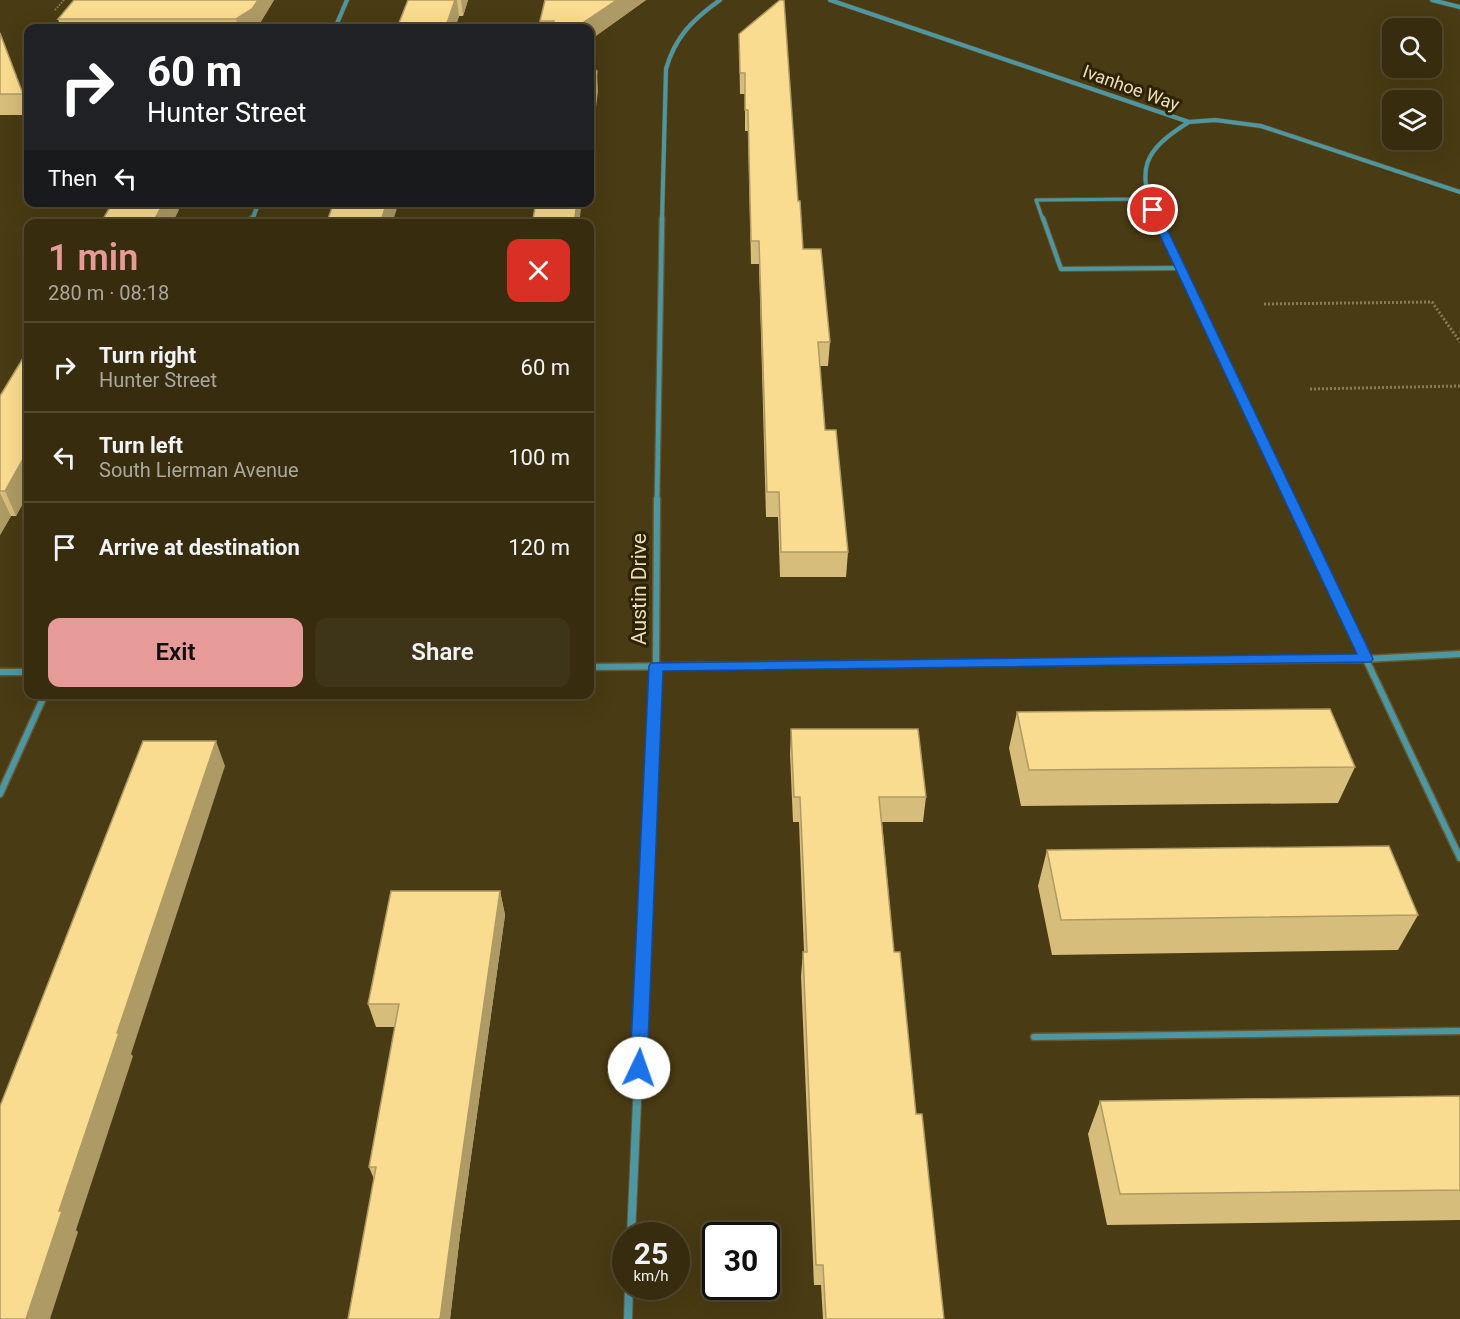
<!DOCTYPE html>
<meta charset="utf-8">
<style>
body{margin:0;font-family:Roboto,sans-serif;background:#3e3417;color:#f1f3f6;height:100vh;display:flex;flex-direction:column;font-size:22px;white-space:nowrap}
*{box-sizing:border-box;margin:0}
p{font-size:20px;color:#aaa79e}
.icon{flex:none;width:33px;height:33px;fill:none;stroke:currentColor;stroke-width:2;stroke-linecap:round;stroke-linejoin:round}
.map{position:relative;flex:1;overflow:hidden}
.panel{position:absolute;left:24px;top:219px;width:570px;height:480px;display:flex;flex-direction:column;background:#372c0e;border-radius:12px;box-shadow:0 6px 24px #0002,0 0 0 2px #51482e}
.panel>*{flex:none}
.banner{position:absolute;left:24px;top:24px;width:570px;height:183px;border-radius:12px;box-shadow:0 6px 24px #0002,0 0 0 2px #51482e;background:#202124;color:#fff;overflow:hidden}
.controls{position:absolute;left:1382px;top:18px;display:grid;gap:12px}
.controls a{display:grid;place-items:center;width:60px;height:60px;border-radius:12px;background:#372c0e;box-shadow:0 6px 24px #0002,0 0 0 2px #51482e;font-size:30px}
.speed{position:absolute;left:612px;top:1222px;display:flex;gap:12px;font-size:30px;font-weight:700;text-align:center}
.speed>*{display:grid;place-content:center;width:78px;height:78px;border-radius:50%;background:#372c0e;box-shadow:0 6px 24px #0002,0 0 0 2px #51482e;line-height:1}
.speed small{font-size:15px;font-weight:400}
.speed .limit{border:3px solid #111;border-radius:9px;background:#fff;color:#111}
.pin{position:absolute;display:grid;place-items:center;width:51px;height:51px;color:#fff;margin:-26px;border:3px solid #fff;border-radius:50%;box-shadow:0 2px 6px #0007}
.me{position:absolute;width:66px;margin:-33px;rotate:3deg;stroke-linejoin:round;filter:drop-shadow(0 0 4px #0008)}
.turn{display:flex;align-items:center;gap:21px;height:126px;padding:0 24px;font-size:27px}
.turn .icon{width:78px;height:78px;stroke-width:2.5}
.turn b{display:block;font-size:42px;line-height:51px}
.then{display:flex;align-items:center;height:57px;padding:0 24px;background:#0003;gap:12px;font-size:22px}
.round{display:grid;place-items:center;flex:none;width:63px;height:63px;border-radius:12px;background:#3e3417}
.summary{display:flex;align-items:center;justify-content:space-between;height:102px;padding:0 24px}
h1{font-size:36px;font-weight:600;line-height:45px;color:#e69b98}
.cta{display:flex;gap:12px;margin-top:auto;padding:12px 24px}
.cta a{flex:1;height:69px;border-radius:12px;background:#e69b98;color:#111;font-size:24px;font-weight:600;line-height:69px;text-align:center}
.cta a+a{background:#3e3417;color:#f1f3f6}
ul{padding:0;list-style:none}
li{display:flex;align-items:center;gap:18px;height:90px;padding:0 24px;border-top:2px solid #51482e}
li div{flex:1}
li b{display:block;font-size:22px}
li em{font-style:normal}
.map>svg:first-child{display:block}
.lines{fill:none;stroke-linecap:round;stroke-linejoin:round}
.service-far2-casing{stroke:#665831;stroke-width:4.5}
.service-far1-casing{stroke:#665831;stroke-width:6}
.service-casing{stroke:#665831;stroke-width:9}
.minor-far3-casing{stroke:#665831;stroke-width:5}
.minor-far2-casing{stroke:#665831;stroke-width:7}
.minor-far1-casing{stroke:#665831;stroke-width:9}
.minor-casing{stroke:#665831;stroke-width:10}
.path-far1{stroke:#897b54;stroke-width:2;stroke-dasharray:1.5 1.5;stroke-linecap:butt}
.path{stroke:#897b54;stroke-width:3;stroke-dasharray:2 2;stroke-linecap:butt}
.service-far2{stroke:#4d97a3;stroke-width:3}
.service-far1{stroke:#4d97a3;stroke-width:4}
.service{stroke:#4d97a3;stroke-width:6}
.minor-far3{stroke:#4d97a3;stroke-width:4}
.minor-far2{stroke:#4d97a3;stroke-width:4.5}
.minor-far1{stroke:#4d97a3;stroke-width:6}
.minor{stroke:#4d97a3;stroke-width:8}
.wall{fill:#d6bd7b}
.shaded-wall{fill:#ae9a64}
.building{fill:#f9dc8f;stroke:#ae9a64;stroke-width:1.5}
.route{fill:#1a73e8;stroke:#114b97;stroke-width:1.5}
.labels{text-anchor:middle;stroke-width:6;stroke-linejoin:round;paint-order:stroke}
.far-street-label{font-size:18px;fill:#ebddb9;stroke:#2d2303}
.street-label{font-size:21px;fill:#ebddb9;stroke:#2d2303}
</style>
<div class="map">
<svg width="1460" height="1319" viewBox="0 0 1460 1319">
<rect width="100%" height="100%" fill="#493b13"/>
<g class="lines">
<defs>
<path id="service-far2" d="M1043,220L1036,200L1149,199"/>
<path id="service-far1" d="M1043,218L1061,269L1182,268"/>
<path id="service" d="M1034,1037L1460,1031"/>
<path id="minor-far3" d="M830,0L1189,122L1215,120L1261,126L1460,192
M1432,0L1460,7
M335,28L347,0
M252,220L259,202
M662,220L666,69C675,37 693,19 720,0
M1158,220C1134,169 1144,150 1189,122"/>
<path id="minor-far2" d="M1157,218L1290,500
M250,224L252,218
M657,500L662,218"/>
<path id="minor-far1" d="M1290,499L1460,858
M590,667L1366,659L1460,654
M0,672H28
M0,794L45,694
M648,859L656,666L657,499"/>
<path id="minor" d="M631,1236L648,858
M628,1319L629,1287"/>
</defs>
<use href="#service-far2" class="service-far2-casing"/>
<use href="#service-far1" class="service-far1-casing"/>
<use href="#service" class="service-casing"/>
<use href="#minor-far3" class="minor-far3-casing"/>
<use href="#minor-far2" class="minor-far2-casing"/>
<use href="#minor-far1" class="minor-far1-casing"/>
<use href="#minor" class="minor-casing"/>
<path class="path-far1" d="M55,10L64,0"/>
<path class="path" d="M1264,304L1432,302L1460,342
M1310,389L1460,386"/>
<use href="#service-far2" class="service-far2"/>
<use href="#service-far1" class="service-far1"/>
<use href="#service" class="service"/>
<use href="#minor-far3" class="minor-far3"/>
<use href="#minor-far2" class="minor-far2"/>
<use href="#minor-far1" class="minor-far1"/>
<use href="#minor" class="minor"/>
</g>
<path class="wall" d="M74,0H274L257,28H61L58,19Z
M408,0H468L463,16H459L455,28H397Z
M545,0H646L590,40V28H541L540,21Z
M0,33L28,111V115H0Z
M739,34L798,201L803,249L830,342L828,366H820L825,430L848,552L846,577H780L778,517H766L759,264H751L748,131H745V94H740Z
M28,350V494L16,516H11L0,535V396Z
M1017,712L1355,767L1338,803L1021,806L1009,748Z
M791,729L926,797L923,822H882L894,952L944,1319H823L821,1285H814L801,976L803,952H804L799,822H793L790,754Z
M1047,850L1418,915L1398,950L1052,955L1038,886Z
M500,891L505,915L460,1235L450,1319H348L374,1179L369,1167L395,1027H376L368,1004Z
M1460,1096V1220L1107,1225L1088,1134L1100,1101Z"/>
<path class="shaded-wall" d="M258,0H274L257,28H238L236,19Z
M455,0H457L459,16L455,28H448L447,23Z
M461,0H468L463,16Z
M617,0H646L590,40V28H575Z
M597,71L598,92L590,152V119Z
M164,202H181L178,208L179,210L172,224H152Z
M387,202H399L392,224H380Z
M577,202H582L579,224H574Z
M28,450V494L16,516L5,491Z
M0,493L11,516L0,535Z
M216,741L225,766L131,1054L133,1056L76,1230L78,1232L50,1319H26L59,1211L117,1033Z
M500,891L505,915L460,1235L450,1319H440L454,1213Z"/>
<path class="building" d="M74,0H258L252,9L236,19H58Z
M408,0H455L447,23H439L437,28H397Z
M545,0H617L575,28H552L554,21H540Z
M780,0H784L798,201H800L803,249H821L830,342H818L825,430H836L848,552H781L779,492H767L759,241H751L748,110H745V73H740L739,34Z
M0,33L23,94H0Z
M590,71H597L590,119Z
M113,202H164L152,224H100Z
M334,202H387L380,224H326Z
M536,202H577L574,224H532Z
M28,350V450L5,491H0V396Z
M1330,709L1355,767L1029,770L1017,712Z
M791,729H918L926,797H879L894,952H900L916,1114H922L944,1319H826L823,1265H816L803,952H807L800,797H794Z
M143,741H216L117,1033H119L59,1211H62L26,1319H0V1106Z
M1389,846L1418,915L1061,920L1047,850Z
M391,891H500L454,1213L440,1319H348L376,1167H369L399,1004H368Z
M1460,1096V1190L1120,1194L1100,1101Z"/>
<path class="route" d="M1150,208L1158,210L1373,659L1371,662L663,671L647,1068L645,1074L639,1076L633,1074L630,1068L649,666L651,663L1357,654L1148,210Z"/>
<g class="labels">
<g class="far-street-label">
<text transform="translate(1131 88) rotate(20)" y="6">Ivanhoe Way</text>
</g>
<g class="street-label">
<text transform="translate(639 589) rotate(-90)" y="7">Austin Drive</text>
</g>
</g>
</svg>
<div class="controls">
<a><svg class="icon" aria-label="search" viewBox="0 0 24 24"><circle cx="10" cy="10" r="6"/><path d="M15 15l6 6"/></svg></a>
<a><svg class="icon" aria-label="layers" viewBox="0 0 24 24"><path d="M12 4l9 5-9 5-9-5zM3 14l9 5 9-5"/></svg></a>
</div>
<div class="speed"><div>25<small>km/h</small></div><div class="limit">30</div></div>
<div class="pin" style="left:1153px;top:210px;background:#d93025"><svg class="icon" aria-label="arrive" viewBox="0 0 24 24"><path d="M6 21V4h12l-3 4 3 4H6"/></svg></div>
<svg class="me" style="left:639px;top:1068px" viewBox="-20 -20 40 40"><circle r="19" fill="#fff"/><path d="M0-13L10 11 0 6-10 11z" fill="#1a73e8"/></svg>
<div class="banner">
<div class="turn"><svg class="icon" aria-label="right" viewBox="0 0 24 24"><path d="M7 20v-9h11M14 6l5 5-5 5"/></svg><div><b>60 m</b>Hunter Street</div></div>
<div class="then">Then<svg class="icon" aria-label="left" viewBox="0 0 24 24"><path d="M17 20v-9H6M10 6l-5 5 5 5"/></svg></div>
</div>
<section class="panel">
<div class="summary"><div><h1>1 min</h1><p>280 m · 08:18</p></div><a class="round" style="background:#d93025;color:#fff"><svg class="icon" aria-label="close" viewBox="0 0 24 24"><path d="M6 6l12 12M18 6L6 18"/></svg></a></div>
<ul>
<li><svg class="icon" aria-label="right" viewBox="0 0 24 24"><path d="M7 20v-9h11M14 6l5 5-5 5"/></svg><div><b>Turn right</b><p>Hunter Street</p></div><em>60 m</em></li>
<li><svg class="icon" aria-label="left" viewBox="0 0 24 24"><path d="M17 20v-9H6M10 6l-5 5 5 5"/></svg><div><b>Turn left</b><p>South Lierman Avenue</p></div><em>100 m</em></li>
<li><svg class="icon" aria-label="arrive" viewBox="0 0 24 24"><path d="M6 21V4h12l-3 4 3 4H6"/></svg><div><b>Arrive at destination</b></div><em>120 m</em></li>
</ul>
<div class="cta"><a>Exit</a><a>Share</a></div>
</section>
</div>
